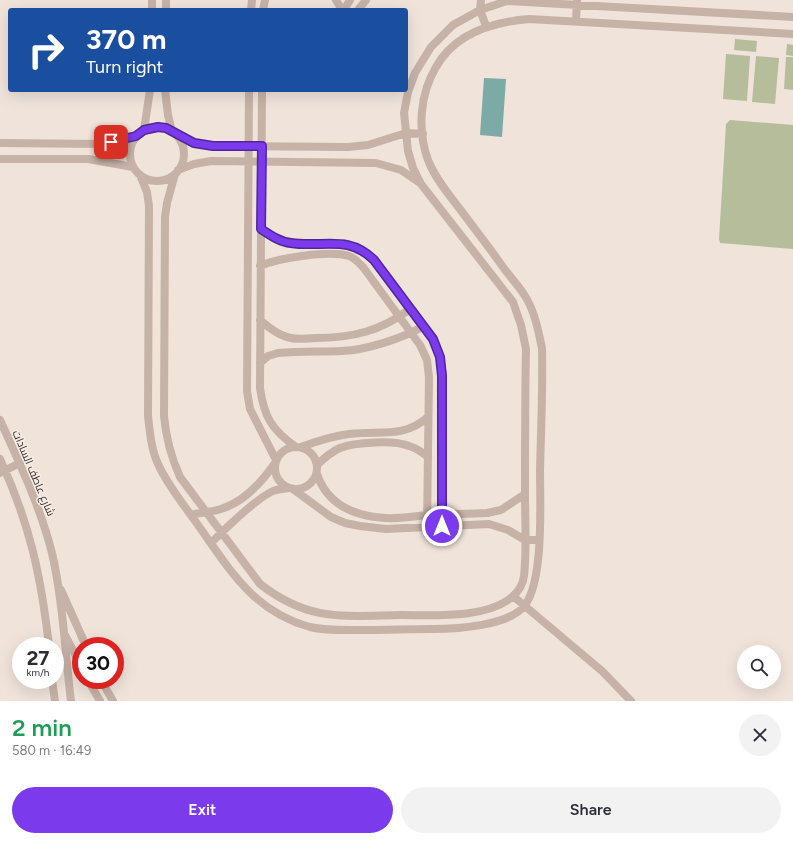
<!DOCTYPE html>
<meta charset="utf-8">
<style>
body{margin:0;font-family:Figtree,Cairo,sans-serif;background:#f2f2f3;color:#2b2b33;height:100vh;display:flex;flex-direction:column;font-size:15px;white-space:nowrap}
*{box-sizing:border-box;margin:0}
p{font-size:13px;color:#7c7c81}
.icon{flex:none;width:22px;height:22px;fill:none;stroke:currentColor;stroke-width:2;stroke-linecap:round;stroke-linejoin:round}
.map{position:relative;height:701px;overflow:hidden}
.side{display:flex;flex-direction:column;background:#fff;flex:1}
.side>*{flex:none}
.guide{position:absolute;left:8px;top:8px;width:400px;height:84px;border-radius:4px;box-shadow:0 4px 16px #0002;background:#1a4fa0;color:#fff;overflow:hidden}
.tools{position:absolute;left:737px;top:645px;display:grid;gap:8px}
.tools a{display:grid;place-items:center;width:44px;height:44px;border-radius:50%;background:#fff;box-shadow:0 4px 16px #0002;font-size:20px}
.speed{position:absolute;left:12px;top:637px;display:flex;gap:8px;font-size:20px;font-weight:700;text-align:center}
.speed>*{display:grid;place-content:center;width:52px;height:52px;border-radius:50%;background:#fff;box-shadow:0 4px 16px #0002;line-height:1}
.speed small{font-size:10px;font-weight:400}
.speed .limit{border:6px solid #d22;background:#fff;color:#111}
.pin{position:absolute;display:grid;place-items:center;width:34px;height:34px;color:#fff;margin:-17px;border-radius:8px;box-shadow:0 2px 6px #0006}
.me{position:absolute;width:44px;margin:-22px;rotate:0deg;stroke-linejoin:round;filter:drop-shadow(0 0 3px #0008)}
.turn{display:flex;align-items:center;gap:14px;height:84px;padding:0 12px;font-size:18px}
.turn .icon{width:52px;height:52px;stroke-width:2.5}
.turn b{display:block;font-size:28px;line-height:34px}
.round{display:grid;place-items:center;flex:none;width:42px;height:42px;border-radius:21px;background:#f2f2f3}
.head{display:flex;align-items:center;justify-content:space-between;height:68px;padding:0 12px}
h1{font-size:24px;font-weight:600;line-height:30px;color:#1e9e55}
.button{display:flex;gap:8px;margin-top:auto;padding:8px 12px}
.button a{flex:1;height:46px;border-radius:24px;background:#7c3aed;color:#fff;font-size:16px;font-weight:600;line-height:46px;text-align:center}
.button a+a{background:#f2f2f3;color:#2b2b33}
.map>svg:first-child{display:block}
.green{fill:#b5bd9b}
.water{fill:#7baaa7}
.lines{fill:none;stroke-linecap:round;stroke-linejoin:round}
.street{stroke:#c6b2a7;stroke-width:8}
.route-casing{stroke:#51269a;stroke-width:10}
.route{stroke:#7c3aed;stroke-width:7}
.labels{text-anchor:middle;stroke-width:3;stroke-linejoin:round;paint-order:stroke}
.street-label{font-size:11px;fill:#332a27;stroke:#f7ede6}
</style>
<div class="map">
<svg width="793" height="701" viewBox="0 0 793 701">
<rect width="100%" height="100%" fill="#efe3da"/>
<path class="green" d="M735,39L757,41L756,52L734,50Z
M787,44L793,45V56L786,55Z
M726,54L750,56L747,101L723,99Z
M756,56L779,58L775,104L752,102Z
M786,57H793V90L784,89Z
M730,120L793,125V249L720,243L719,239L726,124Z"/>
<path class="water" d="M484,78L506,79L502,137L480,135Z"/>
<g class="lines">
<path class="street" d="M336,0L342,10
M481,0L480,10L486,26
M152,10V0
M166,10V0
M251,10L252,0
M263,10L265,0
M344,10L350,0
M358,10L366,0
M576,21L577,0
M165,90L168,115L172,132
M249,90L247,391L250,409L276,460
M262,90L260,388C264,417 272,430 296,447
M130 154a27 27 0 1 1 54 0a27 27 0 1 1-54 0Z
M144,130L150,90
M176,135L194,143L213,146L348,147L368,145L406,133L423,134
M0,143L103,144L136,136
M0,159H88L133,167
M178,170L194,164L211,161L376,163L401,170L420,183
M175,174L167,203L165,217L164,416C166,438 171,457 180,477L260,584C309,622 343,616 401,615C433,615 486,619 512,597C518,592 523,584 524,576C527,549 525,521 525,494C525,446 525,397 526,349L521,325L513,302L421,184L413,168L408,151L404,113L408,92L415,73L431,47L453,25L480,10L507,1L793,17
M140,175L147,192L149,206L148,416C150,432 151,449 158,464C168,486 184,505 198,525C230,570 253,611 310,627C327,631 346,630 363,630C386,630 409,629 432,629C456,629 510,626 525,605C544,580 540,502 540,470C541,429 543,389 542,348C538,330 535,312 525,296C519,286 510,277 503,267C488,246 472,225 456,204C446,191 434,176 428,160C417,130 420,94 436,67C455,33 492,22 529,19L793,34
M261,229C270,235 280,242 291,243C323,248 348,234 374,260L433,339L440,357L443,376L442,526
M260,266C278,258 329,250 349,256C355,258 359,263 363,267L420,345L427,360L429,377L427,527
M260,320C269,328 279,336 291,338C299,340 308,338 316,338C352,338 381,331 410,309
M260,363L268,356L278,353C300,351 321,352 342,351C367,350 403,338 424,326
M0,420C20,464 40,506 52,553C63,601 65,652 71,701
M275 468a21 21 0 1 1 42 0a21 21 0 1 1-42 0Z
M301,447C317,441 332,436 349,434C380,430 403,439 428,417
M0,459C30,524 41,576 49,646
M317,465C324,458 331,452 340,448C355,442 394,440 409,446C416,448 422,452 428,457
M0,473L20,463
M317,474C327,504 354,516 385,518C399,519 414,516 428,515C447,514 467,514 487,513L501,510L525,494
M293,489L331,517L345,523L360,526L386,529L489,524L508,530L525,540H539
M191,515C201,512 212,512 221,509C244,502 262,482 275,463
M211,543C224,530 259,495 276,490C280,489 284,489 288,488
M61,590L86,646
M513,596L602,671L631,701
M65,635L81,666
M52,680L55,701
M88,680L100,701
M101,680L113,701"/>
</g>
<g class="lines">
<defs>
<path id="route" d="M111,142L136,136L144,130L158,127L166,128L194,143L213,146H262L261,229C270,235 280,242 291,243C323,248 348,234 374,260L433,339L440,357L442,376V526"/>
</defs>
<use href="#route" class="route-casing"/>
<use href="#route" class="route"/>
</g>
<g class="labels">
<g class="street-label">
<text transform="translate(34 473) rotate(67)" y="4">شارع عاطف السادات</text>
</g>
</g>
</svg>
<div class="tools">
<a><svg class="icon" aria-label="search" viewBox="0 0 24 24"><circle cx="10" cy="10" r="6"/><path d="M15 15l6 6"/></svg></a>
</div>
<div class="speed"><div>27<small>km/h</small></div><div class="limit">30</div></div>
<div class="pin" style="left:111px;top:142px;background:#d93025"><svg class="icon" aria-label="arrive" viewBox="0 0 24 24"><path d="M6 21V4h12l-3 4 3 4H6"/></svg></div>
<svg class="me" style="left:442px;top:526px" viewBox="-20 -20 40 40"><circle r="17" fill="#7c3aed" stroke="#fff" stroke-width="3"/><path d="M0-11L8 9 0 5-8 9z" fill="#fff"/></svg>
<div class="guide">
<div class="turn"><svg class="icon" aria-label="right" viewBox="0 0 24 24"><path d="M7 20v-9h11M14 6l5 5-5 5"/></svg><div><b>370 m</b>Turn right</div></div>
</div>
</div>
<section class="side">
<div class="head"><div><h1>2 min</h1><p>580 m · 16:49</p></div><a class="round"><svg class="icon" aria-label="close" viewBox="0 0 24 24"><path d="M6 6l12 12M18 6L6 18"/></svg></a></div>
<div class="button"><a>Exit</a><a>Share</a></div>
</section>
